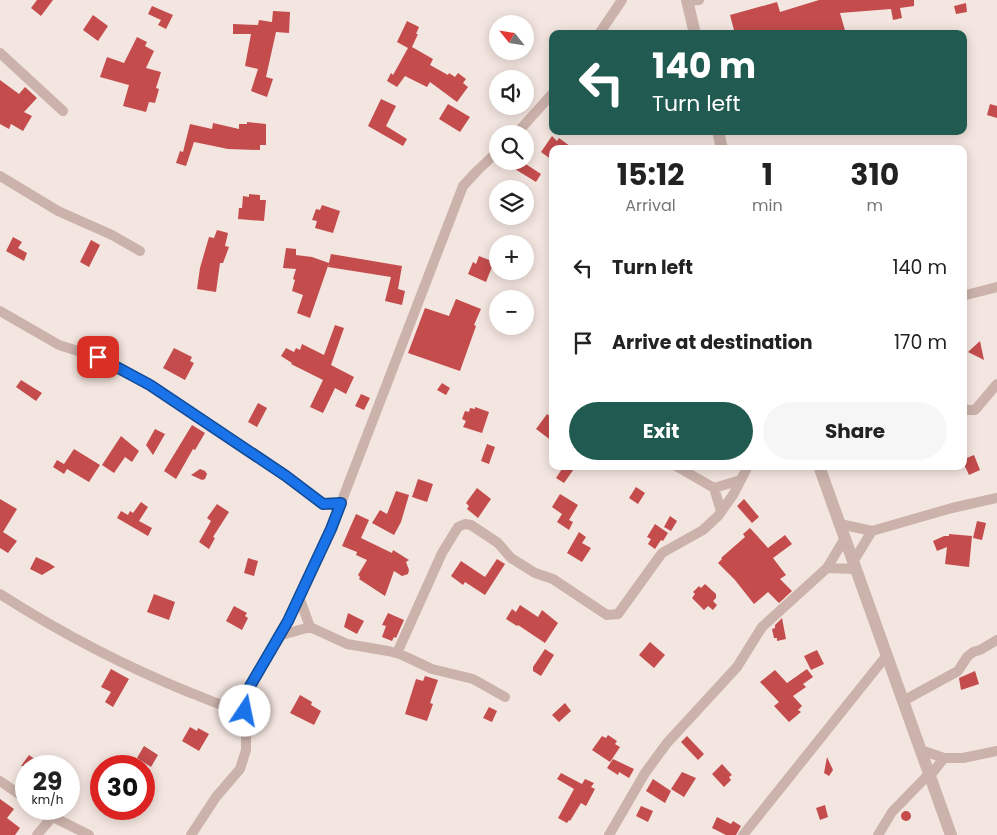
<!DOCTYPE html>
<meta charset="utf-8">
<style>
body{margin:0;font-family:Poppins,sans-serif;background:#f6f6f6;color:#222;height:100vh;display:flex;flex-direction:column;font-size:19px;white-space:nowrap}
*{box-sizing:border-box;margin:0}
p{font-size:16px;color:#767676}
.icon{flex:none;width:28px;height:28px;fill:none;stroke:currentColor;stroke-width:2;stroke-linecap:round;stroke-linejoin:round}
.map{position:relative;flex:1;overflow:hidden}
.sheet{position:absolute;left:549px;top:145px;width:418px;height:325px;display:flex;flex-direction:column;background:#fff;border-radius:10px;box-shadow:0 2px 12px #0003}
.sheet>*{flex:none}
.top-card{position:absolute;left:549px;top:30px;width:418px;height:105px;border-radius:10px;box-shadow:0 2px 12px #0003;background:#205a50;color:#fff;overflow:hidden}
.needle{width:32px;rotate:300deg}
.buttons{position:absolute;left:489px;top:15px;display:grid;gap:10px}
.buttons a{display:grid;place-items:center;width:45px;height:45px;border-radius:50%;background:#fff;box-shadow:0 2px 12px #0003;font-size:25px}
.speed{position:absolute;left:15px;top:755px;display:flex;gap:10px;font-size:25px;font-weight:700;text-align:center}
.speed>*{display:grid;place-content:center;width:65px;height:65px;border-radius:50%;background:#fff;box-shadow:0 2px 12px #0003;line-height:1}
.speed small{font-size:12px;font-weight:400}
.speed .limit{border:8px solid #d22;background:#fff;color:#111}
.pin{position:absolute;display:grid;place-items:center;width:42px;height:42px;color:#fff;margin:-21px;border-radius:10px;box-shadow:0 2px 8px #0006}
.me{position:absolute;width:55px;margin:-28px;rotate:11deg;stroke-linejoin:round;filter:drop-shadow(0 0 4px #0008)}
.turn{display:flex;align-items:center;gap:18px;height:105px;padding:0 20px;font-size:22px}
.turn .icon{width:65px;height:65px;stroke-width:2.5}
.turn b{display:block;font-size:35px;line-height:42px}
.eta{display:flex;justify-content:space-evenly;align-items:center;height:85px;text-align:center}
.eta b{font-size:30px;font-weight:700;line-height:35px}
.cta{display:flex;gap:10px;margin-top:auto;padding:10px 20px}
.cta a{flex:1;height:58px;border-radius:30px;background:#205a50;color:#fff;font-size:20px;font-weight:700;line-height:58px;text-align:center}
.cta a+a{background:#f6f6f6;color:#222}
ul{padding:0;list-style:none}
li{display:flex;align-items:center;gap:15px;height:75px;padding:0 20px}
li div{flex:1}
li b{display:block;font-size:19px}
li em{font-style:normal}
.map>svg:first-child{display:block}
.building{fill:#c44c4d}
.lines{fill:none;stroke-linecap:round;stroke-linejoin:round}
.minor{stroke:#cbb2ab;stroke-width:10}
.tertiary{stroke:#cbb2ab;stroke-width:12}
.route-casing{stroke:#114b97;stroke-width:12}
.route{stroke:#1a73e8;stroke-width:9}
</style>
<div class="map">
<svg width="997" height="835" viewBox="0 0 997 835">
<rect width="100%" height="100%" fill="#f3e5df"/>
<path class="building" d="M37,0H53L41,16L31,8Z
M819,0H914V6L900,8L902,18L893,20L891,9L840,13L846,34H735L730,15L777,2L780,12Z
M966,3L967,12L956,14L954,6Z
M152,6L173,15L166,29L158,25L161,20L148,14Z
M273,11L290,12L289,33L276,32L266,77L273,79L267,97L251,91L258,69L245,66L251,34H233V24L258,25L259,20L272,22Z
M93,15L108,26L98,41L83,30Z
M407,21L419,27L416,34H418L412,47L433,59L430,65L448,75L449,73L455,77L458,73L466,79L463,83L468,87L457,102L430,82L427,87L405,76L397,87L387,81L391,73L393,75L408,48L397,42Z
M137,37L147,42L145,46L154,51L146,68L161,72L156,88L159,89L155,103L149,102L146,112L123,106L129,85L100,77L107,57L124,63Z
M0,80L19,94L25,87L37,98L24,112L32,116L23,131L11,124L9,129L0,124Z
M381,99L396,106L386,126L407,139L403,146L368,126Z
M448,104L470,117L460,132L439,119Z
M990,104L997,106V118L987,115Z
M247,122L266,124V145H260V150L228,149L194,142L186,166L176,163L180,151L183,152L190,124L212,129L213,123L239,129V124H247Z
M552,136L557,141L559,138L574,149H552V160L541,152Z
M502,161H521L541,174L536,182Z
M249,194L260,195V200H266L264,221L238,219L239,208H242L243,196L249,197Z
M322,205L340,211L333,233L315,228L317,221L312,220L316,209L320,210Z
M217,230L228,233L225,246L229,247L223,263H220L216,292L197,289L200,268L209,237L214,238Z
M13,237L22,242L18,248L27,253L24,261L6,251Z
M91,240L100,245L89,267L80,262Z
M286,248L296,249V255L312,257L329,263L310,318L297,313L303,295L292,291L295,280L293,279L296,269L283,268Z
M331,254L402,266L398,289L405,291L402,305L385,301L391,277L328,267Z
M479,256L494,262L486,282L468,274L473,262L476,264Z
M456,299L481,309L474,325L476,326L460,371L408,353L425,308L449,316Z
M335,325L344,328L331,365L354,377L346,394L335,388L323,413L310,407L323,380L291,364L292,363L281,356L286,348L294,352L296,348L300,350L302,344L324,355Z
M980,341L984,360L968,352Z
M174,348L192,357L190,361L194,363L185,380L163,368Z
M21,380L42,393L36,401L16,387Z
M442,383L450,388L446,395L437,390Z
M361,394L370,398L364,410L355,406Z
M258,403L267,408L257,427L248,422Z
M475,407L489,412L482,433L463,427L466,421L462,419L465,411L469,412L470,408L475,409Z
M547,414L552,418V441L536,429Z
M192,425L205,433L195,450L193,449L176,479L164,471Z
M155,429L165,434L153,455L146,445Z
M121,436L139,451L132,462L125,457L114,473L102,465Z
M487,444L495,447L489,464L481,461Z
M74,449L100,465L89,482L67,469L64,474L53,467L57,460L64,464Z
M974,455L980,470L969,475L962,460Z
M564,466H576L564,483L556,478Z
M200,469L205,471L207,474L205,479L202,480L191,475Z
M418,479L433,484L427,502L412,497Z
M636,487L645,493L638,504L629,498Z
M477,488L491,499L478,518L467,509L469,506L466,503Z
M396,491L409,495L401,522L394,535L372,523L380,510L387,514Z
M560,494L578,505L569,520L573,522L569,530L557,522L562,514L552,507Z
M0,499L17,509L3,532L17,541L8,553L0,548Z
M744,499L759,517L752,523L737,506Z
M141,502L148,507L139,521L152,528L148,536L117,518L121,511L128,515L130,511L133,513Z
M217,504L229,512L213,537L215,538L209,549L199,542L211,521L207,518Z
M356,514L369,520L361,538L392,553L393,550L409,560L406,562L409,570L408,574L402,576L394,571L385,596L359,579L360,577L358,575L367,560L356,555L357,552L342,546Z
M670,516L677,521L671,531L664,527Z
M977,521L986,523L982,540L973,538Z
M655,524L668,533L663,541L661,540L655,549L648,544L651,539L647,537Z
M750,528L768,548L785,535L792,544L773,558L786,575L780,579L792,591L779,603L768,592L754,604L735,580L718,563L722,559L721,558L745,537L743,534Z
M579,532L586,537L582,543L591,548L582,562L567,553Z
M949,534L972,536L969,567L945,564L947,547L937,551L933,541L944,536H949Z
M36,557L49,563L55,567L42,575L30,569Z
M248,558L258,561L254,576L244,573Z
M497,559L505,564L485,595L465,582L463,585L451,576L461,561L485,577Z
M705,584L716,594V598L713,601L717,605L713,610L708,606L704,610L692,598L695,594L693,592L699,586L701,588Z
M154,594L175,602L169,620L147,612Z
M520,605L538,617L542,610L558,623L545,643L518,625L517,626L506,619L512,609L516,612Z
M234,606L247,613L245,616L248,618L242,630L226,621Z
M348,613L364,621L357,634L344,627Z
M388,613L404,620L396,638L394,637L392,641L382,637L386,626L382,625Z
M782,618L786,639L777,641V638H774L772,629L775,628V625Z
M650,642L665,655L654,668L639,655Z
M545,649L554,655L541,676L533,671V667Z
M817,650L824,664L811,670L804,656Z
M111,669L129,679L113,707L105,702L111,692L101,687Z
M807,669L813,677L803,684L806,687L793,696L802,706L798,710L801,712L789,722L774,706L779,702L760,682L775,670L787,683Z
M975,671L979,684L961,690L959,678Z
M425,676L438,680L430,703L433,704L427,721L405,714L416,679L423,681Z
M300,695L312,702L311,705L321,711L314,725L290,713Z
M565,703L571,711L559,722L552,715Z
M489,707L497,711L492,722L483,718Z
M190,727L197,731L198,728L209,734L199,751L182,741Z
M608,735L617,741L615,744L620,747L610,762L592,750L602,736L606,738Z
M687,736L704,754L698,760L681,742Z
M144,746L158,755L151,767L137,758Z
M29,755L44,766H21Z
M827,757L833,770L829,776L824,773Z
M613,759L634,769L629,778L619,772L618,775L607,768Z
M722,764L732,775L729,777L731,780L724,787L712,774Z
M682,772L696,778L684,797L671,789Z
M561,773L582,784L585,779L594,783L591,787L595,789L586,806L581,803L570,821L569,820L567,823L558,818L574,789L557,779Z
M653,779L671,791L665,803L646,791Z
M0,799L14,809L7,818L20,828L15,835H0Z
M825,805L828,817L820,820L816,808Z
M641,806L653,811L648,822L636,816Z
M901 816a5 5 0 1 1 10 0a5 5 0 1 1-10 0Z
M717,817L731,824L733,821L741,826L736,835H726L712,828Z"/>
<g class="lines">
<path class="minor" d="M687,1L699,0
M599,34L622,0
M0,53L63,111
M516,134L552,94
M0,176L58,211L112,235L140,251
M962,296L997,287
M0,311L59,345L103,359L150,385L286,476L323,504L341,503
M962,408L968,410H975L997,384
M676,466L714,488
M721,511L714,488L741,480
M840,524L872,531L853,562
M872,531L952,508L997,498
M845,538L827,568L856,569
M0,594C61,633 124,666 191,693C210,700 225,708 245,711
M310,627L347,644L388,651L400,654L432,669L473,679L505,697
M278,636L310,627L299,597
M397,653L442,553L458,527L465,524L471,525L498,543L511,558L535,573L553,579L607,615L618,614L662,553L703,530L718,516L733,495L748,466
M903,701L958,671L967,657L973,652L980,650L997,640
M921,750L944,758L930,776
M944,758H963L997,751
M0,781L26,799
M41,809L57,819L89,835
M37,835L53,816
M191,835L216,797L240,769L246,750V693L288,621L331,529L463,186L477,171L498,151
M609,835L645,773L667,743L737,667L762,627L827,568
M743,835L887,655
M878,835L892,812L929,774"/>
<path class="tertiary" d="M687,0L695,34
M718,131L722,149
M819,466L951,835"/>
</g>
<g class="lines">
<defs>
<path id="route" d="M98,357L150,385L286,476L323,504L341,503L331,529L288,621L246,693L245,711"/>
</defs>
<use href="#route" class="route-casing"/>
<use href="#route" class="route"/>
</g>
</svg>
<div class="buttons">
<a><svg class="needle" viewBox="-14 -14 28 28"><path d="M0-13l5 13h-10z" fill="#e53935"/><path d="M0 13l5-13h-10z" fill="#767676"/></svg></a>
<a><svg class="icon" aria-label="sound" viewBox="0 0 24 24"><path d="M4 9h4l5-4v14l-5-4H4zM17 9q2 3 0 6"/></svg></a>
<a><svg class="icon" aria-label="search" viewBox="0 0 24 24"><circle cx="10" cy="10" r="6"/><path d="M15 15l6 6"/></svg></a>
<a><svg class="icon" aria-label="layers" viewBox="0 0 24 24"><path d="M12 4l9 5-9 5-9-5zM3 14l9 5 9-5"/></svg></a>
<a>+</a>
<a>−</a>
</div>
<div class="speed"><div>29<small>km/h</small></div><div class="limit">30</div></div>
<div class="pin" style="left:98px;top:357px;background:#d93025"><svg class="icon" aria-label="arrive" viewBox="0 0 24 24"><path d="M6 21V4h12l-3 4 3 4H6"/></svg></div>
<svg class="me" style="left:245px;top:711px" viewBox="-20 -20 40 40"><circle r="19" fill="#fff"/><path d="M0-13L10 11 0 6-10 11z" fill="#1a73e8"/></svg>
<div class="top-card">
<div class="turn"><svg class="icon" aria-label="left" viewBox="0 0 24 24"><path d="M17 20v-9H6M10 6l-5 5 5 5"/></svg><div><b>140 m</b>Turn left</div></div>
</div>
<section class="sheet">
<div class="eta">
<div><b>15:12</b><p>Arrival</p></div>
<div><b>1</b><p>min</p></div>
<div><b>310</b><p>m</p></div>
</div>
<ul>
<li><svg class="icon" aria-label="left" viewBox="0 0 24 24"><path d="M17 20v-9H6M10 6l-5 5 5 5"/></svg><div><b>Turn left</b></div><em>140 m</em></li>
<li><svg class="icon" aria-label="arrive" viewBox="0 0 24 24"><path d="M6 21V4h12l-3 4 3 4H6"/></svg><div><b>Arrive at destination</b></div><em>170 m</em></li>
</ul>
<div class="cta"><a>Exit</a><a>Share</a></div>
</section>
</div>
